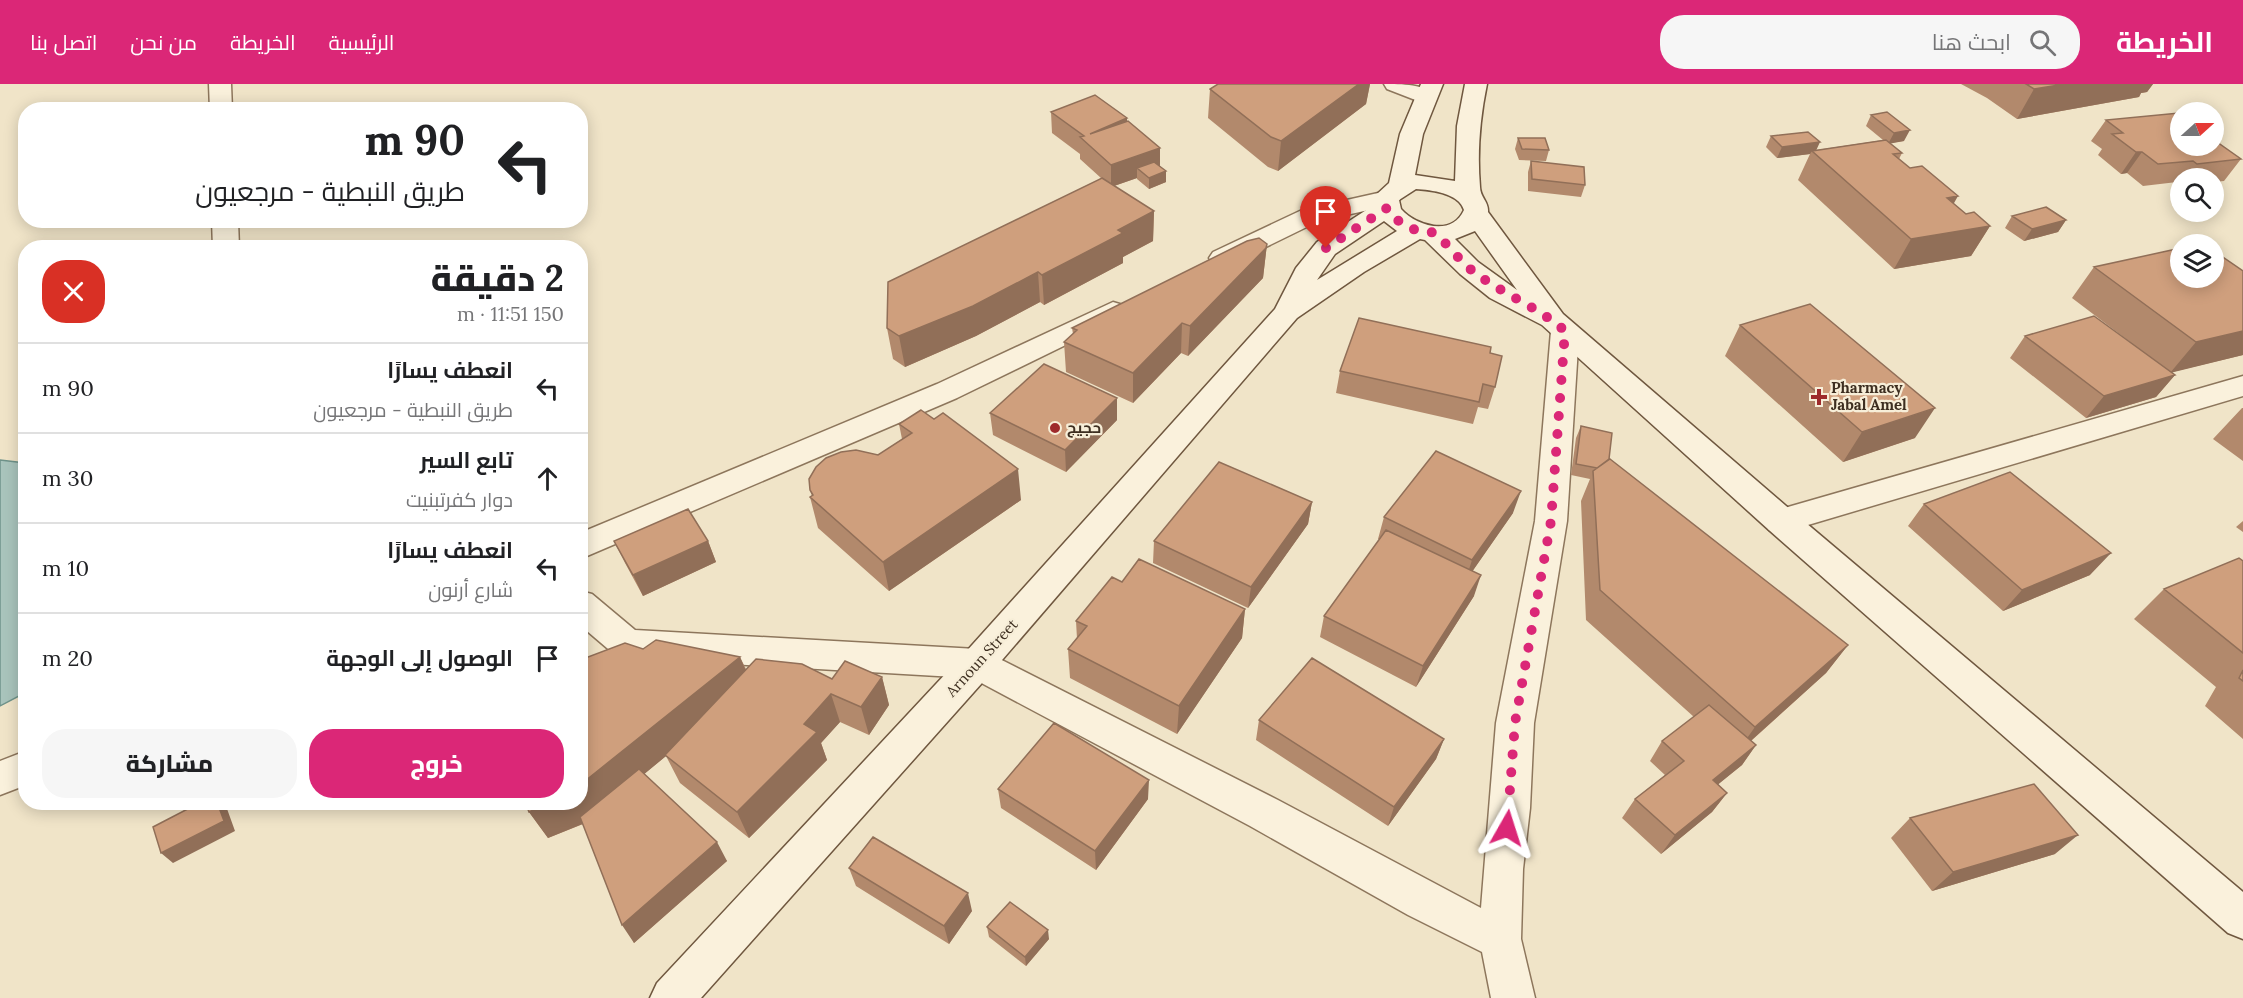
<!DOCTYPE html>
<html lang="ar">
<meta charset="utf-8">
<style>
body{margin:0;font-family:Lora,Cairo,serif;background:#f6f6f6;color:#202124;direction:rtl;height:100vh;display:flex;flex-direction:column;font-size:22px;white-space:nowrap}
*{box-sizing:border-box;margin:0}
p{font-size:20px;color:#757577}
.icon{flex:none;width:33px;height:33px;fill:none;stroke:currentColor;stroke-width:2;stroke-linecap:round;stroke-linejoin:round}
.map{position:relative;flex:1;overflow:hidden;direction:ltr}
.side{position:absolute;left:18px;top:156px;width:570px;height:570px;display:flex;flex-direction:column;background:#fff;border-radius:24px;box-shadow:0 3px 15px #0003;direction:rtl}
.side>*{flex:none}
.top-card{position:absolute;left:18px;top:18px;width:570px;height:126px;border-radius:24px;box-shadow:0 3px 15px #0003;direction:rtl;background:#fff;color:#202124;overflow:hidden}
.needle{width:39px;rotate:69deg}
.fabs{position:absolute;left:2170px;top:18px;display:grid;gap:12px}
.fabs a{display:grid;place-items:center;width:54px;height:54px;border-radius:50%;background:#fff;box-shadow:0 3px 15px #0003;font-size:30px}
.pin{position:absolute;display:grid;place-items:center;width:51px;height:51px;color:#fff;margin:-62px -26px;border-radius:50% 50% 50% 0;rotate:-45deg;box-shadow:0 0 6px #0007}
.pin .icon{rotate:45deg}
.me{position:absolute;width:66px;margin:-33px;rotate:6deg;stroke-linejoin:round;filter:drop-shadow(0 0 4px #0008)}
.turn{display:flex;align-items:center;gap:21px;height:126px;padding:0 24px;font-size:27px}
.turn .icon{width:78px;height:78px;stroke-width:2.5}
.turn b{display:block;font-size:42px;line-height:51px}
.round{display:grid;place-items:center;flex:none;width:63px;height:63px;border-radius:24px;background:#f6f6f6}
.head{display:flex;align-items:center;justify-content:space-between;height:102px;padding:0 24px}
h1{font-size:36px;font-weight:800;line-height:45px}
.action{display:flex;gap:12px;margin-top:auto;padding:12px 24px}
.action a{flex:1;height:69px;border-radius:24px;background:#db2777;color:#fff;font-size:24px;font-weight:800;line-height:69px;text-align:center}
.action a+a{background:#f6f6f6;color:#202124}
ul{padding:0;list-style:none}
li{display:flex;align-items:center;gap:18px;height:90px;padding:0 24px;border-top:2px solid #e0e0e0}
li div{flex:1}
li b{display:block;font-size:22px}
li em{font-style:normal}
header{display:flex;align-items:center;gap:36px;box-sizing:border-box;height:84px;padding:0 30px;background:#db2777;color:#fff}
header strong{font-size:28px}
nav{display:flex;gap:33px;margin-inline-start:auto;font-size:21px}
.search{width:420px;height:54px;background:#f6f6f6;display:flex;align-items:center;gap:15px;box-sizing:border-box;padding:0 21px;border-radius:24px;color:#757577;font-size:22px}
.map>svg:first-child{display:block}
.water{fill:#a9c4bc;stroke:#6f938a;stroke-width:1.5}
.lines{fill:none;stroke-linecap:round;stroke-linejoin:round}
.street-casing{stroke:#8d765c;stroke-width:3}
.secondary-casing{stroke:#6f573f;stroke-width:3}
.street{fill:#faf1dc;fill-rule:evenodd}
.secondary{fill:#faf1dc;fill-rule:evenodd}
.wall{fill:#b2896c}
.shaded-wall{fill:#916f58}
.building{fill:#cf9f7d;stroke:#916f58;stroke-width:1.5}
.route{stroke:#db2777;stroke-width:10;stroke-dasharray:0 18}
.poi-dot{fill:#9e2a2b;stroke:#f7eed8;stroke-width:2}
.labels{text-anchor:middle;stroke-width:4.5;stroke-linejoin:round;paint-order:stroke}
.poi-label{font-size:15px;font-weight:bold;fill:#3d2e20;stroke:#f7eed8;text-anchor:start}
.street-label{font-size:15px;fill:#3d2e20;stroke:#f7eed8}
</style>
<header>
<strong>الخريطة</strong>
<div class="search"><svg class="icon" aria-label="search" viewBox="0 0 24 24"><circle cx="10" cy="10" r="6"/><path d="M15 15l6 6"/></svg>ابحث هنا</div>
<nav><a>الرئيسية</a><a>الخريطة</a><a>من نحن</a><a>اتصل بنا</a></nav>
</header>
<div class="map">
<svg width="2243" height="914" viewBox="0 0 2243 914">
<rect width="100%" height="100%" fill="#f0e4c8"/>
<path class="water" d="M0,376L25,379L26,596L21,611L0,622Z"/>
<g class="lines">
<defs>
<path id="street" d="M209,0H231L232,26H210Z
M1384,0C1401,0 1426,0 1437,12L1434,17L1426,19L1418,17L1387,5Z
M1387,107L1396,110L1400,115L1396,120L1319,137L1231,180L1222,182L1213,180L1209,174L1213,168L1302,126Z
M212,136H238L239,164H213Z
M1113,218L1123,221L1127,227L1123,233L957,314L580,475V449L937,300Z
M1565,238L1575,241L1579,247L1567,437L1534,639L1530,724L1523,785L1521,855L1535,914H1491L1482,868L1408,831L1250,742L972,594L627,574L614,570L580,541V507L592,510L635,546L977,565L990,570L1278,716L1481,824L1496,639L1535,437L1551,247L1555,241Z
M2243,292V312L1781,449L1769,446L1765,437L1769,428L1781,425Z
M26,667V701L0,711V677Z"/>
<path id="secondary" d="M1421,0H1443L1423,50L1415,91L1455,97L1457,42L1465,0H1487C1480,34 1477,68 1480,103C1480,113 1489,118 1488,128L1563,230L1793,428L2243,808V855L2228,849L1769,446L1542,241L1490,214L1460,190L1425,156L1420,155L1364,188L1297,234L990,590L701,914H650L657,899L964,570L1275,225L1296,184L1317,158L1374,121L1376,111L1389,99L1400,50ZM1416,105C1431,106 1459,109 1464,126C1452,153 1416,142 1401,125L1399,116ZM1384,137L1397,147L1317,196L1335,170ZM1475,147L1517,206L1478,178L1455,155Z"/>
</defs>
<use href="#street" class="street-casing"/>
<use href="#secondary" class="secondary-casing"/>
<use href="#street" class="street"/>
<use href="#secondary" class="secondary"/>
</g>
<path class="wall" d="M1218,0H1370L1366,20L1278,87L1268,83L1208,34L1210,5Z
M1961,0H2153L2147,8L2141,9L2139,13L2017,35L1987,14Z
M1051,28L1127,37L1160,64V82L1166,98L1149,105L1137,95V94L1114,102L1154,127L1153,157L1123,173V179L1044,221L1040,218L976,252L905,283L893,275L887,244L1101,94L1080,75V70L1052,49Z
M1871,31L1904,57L1890,59L1902,69L1899,75L1966,130L1990,142L1971,172L1894,185L1798,96L1810,70L1777,74L1766,63L1771,52L1816,66L1883,56L1866,42Z
M2106,36L2181,62L2241,75L2224,97L2214,98V94H2181V101L2177,98L2143,102L2127,89L2121,90L2098,71L2102,65L2091,57Z
M2214,45L2219,49L2214,56Z
M1518,54L1549,66L1546,77L1519,76L1515,65Z
M1531,77L1585,101L1581,113L1528,107V88Z
M2012,132L2066,136L2058,148L2024,157L2005,144Z
M1267,160L1263,194L1188,272L1181,269L1133,319L1066,288L1064,258L1073,250L1072,244Z
M2094,183L2243,187V271L2172,288L2175,291L2156,313L2086,334L2010,274L2025,252L2130,258L2072,214Z
M1740,241L1915,354L1843,378L1725,272Z
M1490,269L1495,303L1488,325L1478,323L1473,340L1336,309L1340,287Z
M2242,324H2243V377L2213,355Z
M990,329L1117,336L1066,388L993,351Z
M899,340L1021,416L889,507L818,444L810,413L812,412L810,406L878,371L902,355Z
M1581,342L1609,375L1848,561L1826,589L1751,657L1756,661L1742,681L1718,700L1727,709L1712,728L1661,770L1622,734L1635,715L1665,691L1650,677L1662,657L1694,633L1586,536L1581,417L1590,395L1571,391L1576,354Z
M1312,418L1308,440L1248,524L1153,479L1154,457Z
M1924,420L2090,491L2003,527L1908,442Z
M1513,429L1473,486L1474,512L1416,603L1320,553L1324,532L1380,455H1378L1384,433Z
M2243,437V448L2236,443Z
M614,457H708L716,478L643,512L625,479Z
M2243,477V655L2205,622L2216,603L2134,535L2164,505Z
M1122,498L1245,525L1242,554L1177,650L1070,594L1068,565L1077,555L1076,537Z
M643,565L740,573L746,585L832,595L882,593L889,621L869,651L840,638L821,659L827,676L749,754L680,699L666,672L644,690L727,777L634,859L583,740L548,754L529,728Z
M1259,636L1444,655L1436,675L1388,742L1256,656Z
M998,705L1148,715L1096,786L1001,724Z
M1910,734L2055,770L1932,807L1891,754Z
M849,784L972,827L949,860L856,802Z
M987,843L1049,855L1026,882L989,853Z"/>
<path class="shaded-wall" d="M1359,0H1370L1366,20L1278,87L1281,57Z
M2065,0H2153L2147,8L2141,9L2139,13L2017,35L2034,5Z
M1127,34V55L1090,50Z
M1910,46L1904,57L1888,60L1894,49Z
M1820,58L1815,69L1812,67L1810,70L1777,74L1782,63Z
M1160,64V85L1137,84V94L1111,103V81Z
M2136,68H2142L2127,89L2121,90Z
M1166,87V98L1149,105V94Z
M1958,112L1941,142L1947,114Z
M1154,127L1153,157L1123,173V179L1044,221L1042,191L1118,146Z
M2066,136L2058,148L2024,157L2032,145Z
M1990,142L1971,172L1894,185L1911,155Z
M1267,160L1263,194L1188,272L1190,242Z
M1038,188L1040,218L976,252L905,283L899,252Z
M1182,239L1181,269L1133,319V289Z
M2243,247V271L2170,289L2196,258Z
M2175,291L2156,313L2086,334L2104,312Z
M1117,314V336L1066,388L1065,366Z
M1935,324L1915,354L1843,378L1862,348Z
M1018,385L1021,416L889,507L883,478Z
M1521,407L1513,429L1465,498L1472,476Z
M1312,418L1308,440L1248,524L1251,503Z
M708,457L716,478L643,512L633,491Z
M2111,469L2090,491L2003,527L2022,506Z
M1481,491L1474,512L1416,603L1423,582Z
M1245,525L1242,554L1177,650L1179,622Z
M1848,561L1826,589L1735,671L1755,643Z
M740,573L752,601L585,739L548,754L529,728L551,718H580V701Z
M882,593L889,621L869,651L861,623Z
M831,610L840,638L821,659L827,676L749,754L737,728L804,640Z
M1444,655L1436,675L1388,742L1394,723Z
M1756,661L1742,681L1699,716L1713,696Z
M1149,696L1148,715L1096,786L1095,767Z
M1727,709L1712,728L1661,770L1675,751Z
M217,718H223L226,722L235,747L173,779L161,769Z
M322,718H337L326,723Z
M2078,751L2055,770L1932,807L1953,788Z
M717,758L727,777L634,859L622,841Z
M968,809L972,827L949,860L944,842Z
M1048,846L1049,855L1026,882L1025,873Z"/>
<path class="building" d="M1218,0H1359L1281,57L1271,53L1210,5Z
M2026,0H2065L2034,5Z
M1095,11L1127,34L1090,50L1128,37L1160,64L1111,81L1080,53L1084,52L1051,28Z
M1887,28L1910,46L1894,49L1871,31Z
M2181,28V62H2214V56L2241,75L2197,80L2193,77L2158,80L2142,68H2136L2112,50L2123,49L2106,36L2190,28H2191Z
M2214,45L2219,49H2214Z
M1808,48L1820,58L1782,63L1771,52Z
M1518,54H1545L1549,66L1522,65Z
M1886,56L1902,69L1893,70L1910,84L1922,82L1958,112L1947,114L1966,130L1974,128L1990,142L1911,155L1812,67Z
M1531,77L1584,83L1585,101L1532,95Z
M1154,78L1166,87L1149,94L1137,84Z
M1102,94L1154,127L1118,146L1123,149L1042,191L1038,188L973,222L899,252L887,244L888,198Z
M2046,123L2066,136L2032,145L2012,132Z
M1259,154L1267,160L1266,164L1190,242L1182,239L1133,289L1064,258L1077,246L1072,244L1247,157Z
M2181,164V194H2214V167L2243,187V247L2196,258L2094,183Z
M1810,220L1935,324L1862,348L1740,241Z
M2094,232L2175,291L2104,312L2025,252Z
M1359,234L1491,263L1490,269L1502,272L1495,303L1483,300L1479,318L1340,287Z
M1044,280L1117,314L1065,366L990,329Z
M921,326L934,335L943,329L1018,385L883,478L810,413L813,411L810,406L809,395L816,383L826,374L841,368L856,366L878,371L912,349L899,340Z
M1581,342L1612,349L1609,375L1597,384L1576,380Z
M1436,367L1521,407L1472,476L1384,433Z
M1610,375L1848,561L1755,643L1600,506L1593,387Z
M1219,378L1312,418L1251,503L1154,457Z
M2010,388L2111,469L2022,506L1924,420Z
M688,425L708,457L633,491L614,457Z
M1386,446L1481,491L1423,582L1324,532Z
M2239,474L2243,477V569L2164,505Z
M1139,475L1245,525L1179,622L1068,565L1087,542L1076,537L1112,493L1122,498Z
M656,556L740,573L580,701V576L625,559L643,565Z
M1312,574L1444,655L1394,723L1259,636Z
M756,575L802,580L832,595L845,577L882,593L861,623L831,610L804,640L817,648L737,728L665,671Z
M2243,586V597L2239,594Z
M1709,621L1756,661L1713,696L1727,709L1675,751L1635,715L1684,677L1662,657Z
M1054,639L1149,696L1095,767L998,705Z
M639,685L717,758L622,841L580,733Z
M2034,700L2078,751L1953,788L1910,734Z
M201,718H217L224,737L161,769L153,743Z
M525,718H551L529,728Z
M873,753L968,809L944,842L849,784Z
M1010,818L1048,846L1025,873L987,843Z"/>
<g class="lines">
<path class="route" d="M1326,164L1387,124C1395,136 1406,144 1420,147C1424,147 1430,147 1433,149C1445,156 1458,175 1469,184C1499,209 1537,222 1565,247L1551,437L1515,639L1507,744"/>
</g>
<g class="poi-dot">
<path d="M1816 304h6v6h6v6h-6v6h-6v-6h-6v-6h6z"/>
<circle cx="1055" cy="344" r="6"/>
</g>
<g class="labels">
<g class="poi-label">
<text x="1831" y="309">Pharmacy<tspan x="1831" dy="17">Jabal Amel</tspan></text>
<text x="1067" y="349">حجيج</text>
</g>
<g class="street-label">
<text transform="translate(982 574) rotate(-48)" y="5">Arnoun Street</text>
</g>
</g>
</svg>
<div class="fabs">
<a><svg class="needle" viewBox="-14 -14 28 28"><path d="M0-13l5 13h-10z" fill="#e53935"/><path d="M0 13l5-13h-10z" fill="#757577"/></svg></a>
<a><svg class="icon" aria-label="search" viewBox="0 0 24 24"><circle cx="10" cy="10" r="6"/><path d="M15 15l6 6"/></svg></a>
<a><svg class="icon" aria-label="layers" viewBox="0 0 24 24"><path d="M12 4l9 5-9 5-9-5zM3 14l9 5 9-5"/></svg></a>
</div>
<div class="pin" style="left:1326px;top:164px;background:#d93025"><svg class="icon" aria-label="arrive" viewBox="0 0 24 24"><path d="M6 21V4h12l-3 4 3 4H6"/></svg></div>
<svg class="me" style="left:1507px;top:744px" viewBox="-20 -20 40 40"><path d="M0-17L14 15 0 8-14 15z" fill="#db2777" stroke="#fff" stroke-width="4"/></svg>
<div class="top-card">
<div class="turn"><svg class="icon" aria-label="left" viewBox="0 0 24 24"><path d="M17 20v-9H6M10 6l-5 5 5 5"/></svg><div><b>90 m</b>طريق النبطية - مرجعيون</div></div>
</div>
<section class="side">
<div class="head"><div><h1>2 دقيقة</h1><p>150 m · 11:51</p></div><a class="round" style="background:#d93025;color:#fff"><svg class="icon" aria-label="close" viewBox="0 0 24 24"><path d="M6 6l12 12M18 6L6 18"/></svg></a></div>
<ul>
<li><svg class="icon" aria-label="left" viewBox="0 0 24 24"><path d="M17 20v-9H6M10 6l-5 5 5 5"/></svg><div><b>انعطف يسارًا</b><p>طريق النبطية - مرجعيون</p></div><em>90 m</em></li>
<li><svg class="icon" aria-label="ahead" viewBox="0 0 24 24"><path d="M12 20V5M6 11l6-6 6 6"/></svg><div><b>تابع السير</b><p>دوار كفرتبنيت</p></div><em>30 m</em></li>
<li><svg class="icon" aria-label="left" viewBox="0 0 24 24"><path d="M17 20v-9H6M10 6l-5 5 5 5"/></svg><div><b>انعطف يسارًا</b><p>شارع أرنون</p></div><em>10 m</em></li>
<li><svg class="icon" aria-label="arrive" viewBox="0 0 24 24"><path d="M6 21V4h12l-3 4 3 4H6"/></svg><div><b>الوصول إلى الوجهة</b></div><em>20 m</em></li>
</ul>
<div class="action"><a>خروج</a><a>مشاركة</a></div>
</section>
</div>
